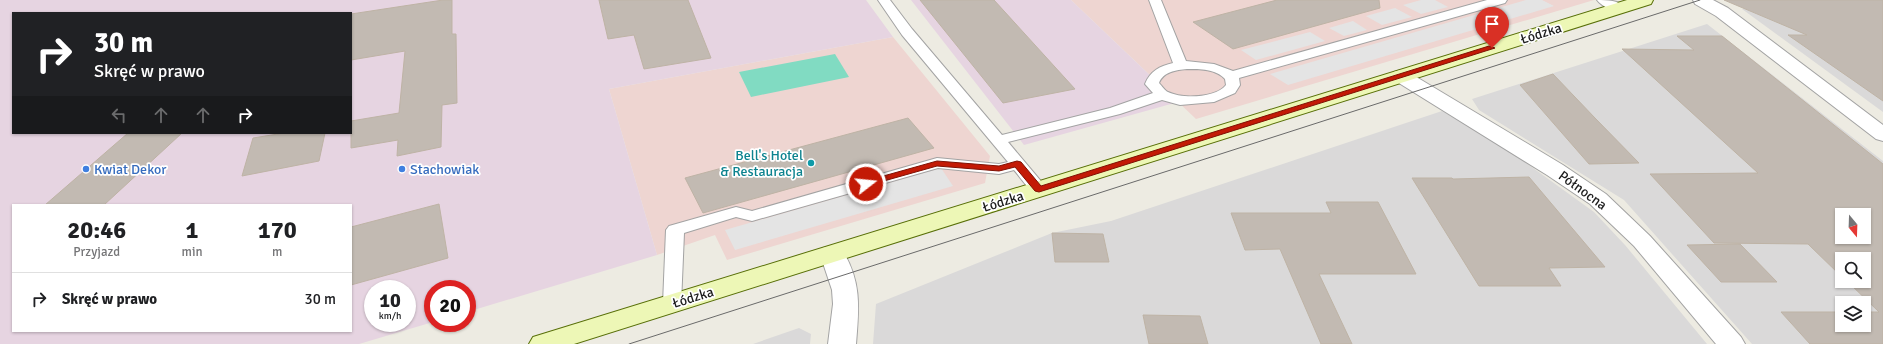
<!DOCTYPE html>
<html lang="pl">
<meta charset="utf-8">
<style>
body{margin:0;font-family:Signika,sans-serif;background:#f2f2f2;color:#202124;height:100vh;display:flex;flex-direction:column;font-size:15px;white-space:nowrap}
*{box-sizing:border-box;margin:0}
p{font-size:13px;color:#757577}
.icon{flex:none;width:22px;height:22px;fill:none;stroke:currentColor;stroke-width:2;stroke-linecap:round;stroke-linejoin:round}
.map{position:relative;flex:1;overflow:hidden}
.details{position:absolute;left:12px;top:204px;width:340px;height:128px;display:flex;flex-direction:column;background:#fff;border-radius:0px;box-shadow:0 1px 3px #0004}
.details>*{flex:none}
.hud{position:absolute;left:12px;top:12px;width:340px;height:122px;border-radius:0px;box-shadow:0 1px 3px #0004;background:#202124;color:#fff;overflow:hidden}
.needle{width:26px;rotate:161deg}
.tools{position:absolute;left:1835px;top:208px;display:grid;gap:8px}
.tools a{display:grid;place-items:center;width:36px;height:36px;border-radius:0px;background:#fff;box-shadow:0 1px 3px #0004;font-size:20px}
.speed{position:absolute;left:364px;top:280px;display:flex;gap:8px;font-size:20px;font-weight:700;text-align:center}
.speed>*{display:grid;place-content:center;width:52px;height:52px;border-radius:50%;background:#fff;box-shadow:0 1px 3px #0004;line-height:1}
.speed small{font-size:10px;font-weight:400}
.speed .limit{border:6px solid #d22;background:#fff;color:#111}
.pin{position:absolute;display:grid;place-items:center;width:34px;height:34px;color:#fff;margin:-41px -17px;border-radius:50% 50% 50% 0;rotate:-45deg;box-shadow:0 0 4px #0007}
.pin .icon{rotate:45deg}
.me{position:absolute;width:44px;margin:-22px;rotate:74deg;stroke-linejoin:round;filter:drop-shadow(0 0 3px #0008)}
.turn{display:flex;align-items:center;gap:14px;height:84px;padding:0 16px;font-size:18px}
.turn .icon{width:52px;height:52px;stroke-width:2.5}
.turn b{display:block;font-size:28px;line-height:34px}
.lanes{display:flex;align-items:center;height:38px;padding:0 16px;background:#0003;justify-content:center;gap:20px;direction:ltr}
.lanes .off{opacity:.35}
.eta{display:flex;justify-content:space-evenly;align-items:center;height:68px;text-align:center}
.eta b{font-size:24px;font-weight:700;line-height:28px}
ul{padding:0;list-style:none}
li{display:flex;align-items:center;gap:12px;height:52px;padding:0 16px;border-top:1px solid #e0e0e0}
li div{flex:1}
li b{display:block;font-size:15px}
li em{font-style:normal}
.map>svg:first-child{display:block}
.residential{fill:#dad9d9;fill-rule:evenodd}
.commercial{fill:#eed5d1}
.industrial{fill:#e6d4e1;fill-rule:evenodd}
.pitch{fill:#81dbc2}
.parking{fill:#e4e4e4}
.building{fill:#c2bab2;stroke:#beb3a5;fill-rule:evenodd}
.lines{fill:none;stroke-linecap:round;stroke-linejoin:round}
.service-casing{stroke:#a3a3a3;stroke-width:2}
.minor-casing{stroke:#a3a3a3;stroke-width:2}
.secondary-casing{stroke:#586f08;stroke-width:2}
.service{fill:#fff;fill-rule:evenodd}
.minor{fill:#fff;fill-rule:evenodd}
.secondary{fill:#edf7b6;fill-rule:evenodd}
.tram{stroke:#6a6a6a;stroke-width:1}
.route{fill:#c31a06;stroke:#7f1104}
.culture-dot{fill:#0f9aa8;stroke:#fff;stroke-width:1.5}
.shop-dot{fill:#3f7fe0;stroke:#fff;stroke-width:1.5}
.labels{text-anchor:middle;stroke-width:3.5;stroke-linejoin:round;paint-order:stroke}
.street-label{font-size:14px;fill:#1c1c1c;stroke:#fff}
.culture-label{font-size:14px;fill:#0d838f;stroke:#fff;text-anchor:end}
.shop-label{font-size:14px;fill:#366cbe;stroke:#fff;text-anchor:start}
</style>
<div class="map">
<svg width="1883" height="344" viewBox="0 0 1883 344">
<rect width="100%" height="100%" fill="#edebe2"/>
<path class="residential" d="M1769,0H1883V112L1742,9Z
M1707,24L1883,161V344H1752L1624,200L1479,110L1472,99ZM1842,215H1864V237H1842ZM1842,259H1864V281H1842ZM1842,303H1864V325H1842Z
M1442,111L1508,150L1594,212L1625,245L1707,344H873L876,304L1052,233L1111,221Z
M799,328L811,334L810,344H753Z"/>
<path class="commercial" d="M1071,0H1594L1196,119Z
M893,37L990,156L985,183L727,260L715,235L657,255L609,89Z"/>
<path class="industrial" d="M0,0H866L893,37L609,89L657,255L467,312V289H433V322L359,344H0ZM13,13H351V133H13ZM13,205H351V331H13ZM373,289H407V323H373Z
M911,0H1071L1178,102L1024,145Z"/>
<path class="pitch" d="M835,54L849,77L751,97L739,72Z"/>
<path class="parking" d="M1421,0H1435L1448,7L1421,14L1403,5Z
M1526,0H1542L1554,6L1288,85L1270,74Z
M1395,8L1412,17L1382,25L1366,16Z
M1353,21L1367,30L1344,36L1329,28Z
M1310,32L1325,41L1256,60L1241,50Z
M941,168L953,186L735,250L725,230Z"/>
<path class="building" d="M443,0H452V34H456L457,103L442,105L441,147L397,156L398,140L351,148V121L399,113L405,51L351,60V14Z
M599,0H688L711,58L644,69L634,35L608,39Z
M920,0H994L1075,89L1003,103Z
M1277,0H1379L1380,8L1233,49L1193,22Z
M1724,0H1883V101L1788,35H1807Z
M1677,36H1722L1883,164V344H1810L1781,312H1842V325H1864V312H1879L1847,281H1864V259H1842V277L1808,244L1714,243L1650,174L1758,173L1622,49L1694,50ZM1842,215H1864V237H1842Z
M1553,74L1595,118L1639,163L1589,164L1520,85Z
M908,118L934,148L703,213L685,178Z
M128,133H182L104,205H45Z
M284,133H325L319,161L242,176L253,138Z
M1529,177L1605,267L1549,268L1561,286H1479L1412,178H1452L1453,179Z
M1326,202H1378L1416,274H1319L1352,344H1321L1280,249L1245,250L1231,213H1331Z
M439,204L448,258L351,285V227Z
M1052,233L1103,234L1109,262H1055Z
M1740,244L1777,282H1721L1687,245Z
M1143,315L1200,316L1208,344H1149Z"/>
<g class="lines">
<defs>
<path id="service" d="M878,0H890L912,29L1002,135L1110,108L1153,93L1145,84C1150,71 1160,66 1173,63L1149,0H1161L1186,61L1214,64L1233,71L1487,0H1507L1505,3L1239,78L1240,85L1235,93L1214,102L1180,105L1162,100L1120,114L1008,142L1045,186L1047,189L1045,192C1030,196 1023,180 1014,170L999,174L938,168L752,221L736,217L684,233L681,304L679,309L672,310L665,309L663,304L666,230L669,226L736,207L752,211L937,158L999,164L1008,162L902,35ZM1187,69C1200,69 1216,69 1225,79L1226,85C1216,98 1182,99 1168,92C1165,91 1162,86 1159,83C1163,72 1176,70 1187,69Z
M1597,0C1607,0 1619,0 1626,8L1624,11C1616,13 1602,7 1597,0Z"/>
<path id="minor" d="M1693,0H1713L1728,8L1883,125V141L1876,139L1716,16L1695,4Z
M1401,70L1408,72L1563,165L1606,194L1650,236L1741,337L1745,344H1716L1634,246L1590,204L1547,175L1394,80L1391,76L1394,72Z
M832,246L841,248C862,281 859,307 856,344H828L833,304L832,290L820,254L823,248Z"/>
<path id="secondary" d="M1627,0H1653L1651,4L574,344H529L533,337Z"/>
</defs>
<use href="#service" class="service-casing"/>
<use href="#minor" class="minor-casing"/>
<use href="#secondary" class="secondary-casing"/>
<use href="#service" class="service"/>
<use href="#minor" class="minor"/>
<use href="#secondary" class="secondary"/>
<path class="tram" d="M629,344L1700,0"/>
</g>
<path class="route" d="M1489,46L1495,48L1039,192L1035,191L1015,167L999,171L937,166L866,186L861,184L862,182L937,161L999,166L1017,161L1021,162L1041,186Z"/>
<circle class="culture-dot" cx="811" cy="163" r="4"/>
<g class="shop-dot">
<circle cx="86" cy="169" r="4"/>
<circle cx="402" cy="169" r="4"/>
</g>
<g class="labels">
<g class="street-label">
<text transform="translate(1541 33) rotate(-17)" y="5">Łódzka</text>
<text transform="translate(1583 190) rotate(36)" y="5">Północna</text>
<text transform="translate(1003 201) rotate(-17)" y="5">Łódzka</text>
<text transform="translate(693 297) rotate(-17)" y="5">Łódzka</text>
</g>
<g class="culture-label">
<text x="803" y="160">Bell's Hotel<tspan x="803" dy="16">&amp; Restauracja</tspan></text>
</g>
<g class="shop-label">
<text x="94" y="174">Kwiat Dekor</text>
<text x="410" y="174">Stachowiak</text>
</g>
</g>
</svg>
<div class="tools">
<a><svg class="needle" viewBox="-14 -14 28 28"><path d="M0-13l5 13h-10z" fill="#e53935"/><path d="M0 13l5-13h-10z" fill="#757577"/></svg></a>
<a><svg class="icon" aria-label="search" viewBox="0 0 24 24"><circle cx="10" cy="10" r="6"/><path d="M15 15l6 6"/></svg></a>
<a><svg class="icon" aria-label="layers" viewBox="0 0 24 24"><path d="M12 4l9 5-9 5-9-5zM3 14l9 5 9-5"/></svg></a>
</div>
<div class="speed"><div>10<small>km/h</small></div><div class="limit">20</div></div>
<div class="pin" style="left:1492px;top:48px;background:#d93025"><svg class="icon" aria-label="arrive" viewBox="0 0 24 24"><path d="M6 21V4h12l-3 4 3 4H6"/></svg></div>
<svg class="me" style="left:866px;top:184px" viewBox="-20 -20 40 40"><circle r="17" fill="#c31a06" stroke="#fff" stroke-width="3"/><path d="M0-11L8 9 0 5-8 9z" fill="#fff"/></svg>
<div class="hud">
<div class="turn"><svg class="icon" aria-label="right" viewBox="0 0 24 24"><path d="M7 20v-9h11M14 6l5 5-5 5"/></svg><div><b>30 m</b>Skręć w prawo</div></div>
<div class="lanes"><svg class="icon off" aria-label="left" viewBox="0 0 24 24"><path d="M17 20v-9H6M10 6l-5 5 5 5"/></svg><svg class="icon off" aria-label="ahead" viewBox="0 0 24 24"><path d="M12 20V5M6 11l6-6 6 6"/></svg><svg class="icon off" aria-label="ahead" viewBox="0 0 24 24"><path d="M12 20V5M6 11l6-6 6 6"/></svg><svg class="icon" aria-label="right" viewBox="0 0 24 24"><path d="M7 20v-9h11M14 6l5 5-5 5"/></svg></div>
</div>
<section class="details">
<div class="eta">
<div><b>20:46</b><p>Przyjazd</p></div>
<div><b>1</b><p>min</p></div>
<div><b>170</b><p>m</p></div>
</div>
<ul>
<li><svg class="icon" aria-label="right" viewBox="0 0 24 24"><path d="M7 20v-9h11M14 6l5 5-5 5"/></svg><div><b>Skręć w prawo</b></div><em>30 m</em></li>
</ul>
</section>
</div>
